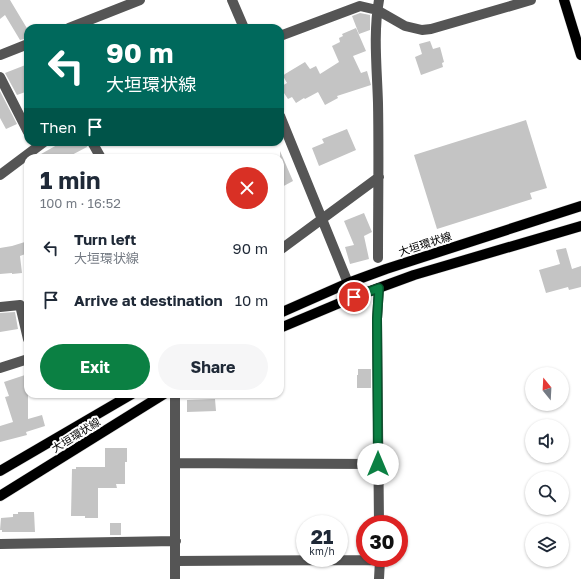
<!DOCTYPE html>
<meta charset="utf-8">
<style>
body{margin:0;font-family:"Golos Text","Noto Sans JP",sans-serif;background:#f6f6f7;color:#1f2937;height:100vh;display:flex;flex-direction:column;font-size:15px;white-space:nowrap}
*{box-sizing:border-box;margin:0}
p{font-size:13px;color:#747a83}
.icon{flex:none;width:22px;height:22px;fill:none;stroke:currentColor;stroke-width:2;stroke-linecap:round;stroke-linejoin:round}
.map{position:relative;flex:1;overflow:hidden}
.panel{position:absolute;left:24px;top:154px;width:260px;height:244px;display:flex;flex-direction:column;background:#fff;border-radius:12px;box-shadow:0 1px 3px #0004}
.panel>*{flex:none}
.hud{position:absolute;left:24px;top:24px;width:260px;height:122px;border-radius:12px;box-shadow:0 1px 3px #0004;background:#00695c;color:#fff;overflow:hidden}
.needle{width:26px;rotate:342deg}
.buttons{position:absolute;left:525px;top:367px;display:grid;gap:8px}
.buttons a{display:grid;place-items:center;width:44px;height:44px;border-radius:50%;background:#fff;box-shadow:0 1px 3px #0004;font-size:20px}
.speed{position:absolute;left:296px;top:515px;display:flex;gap:8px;font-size:20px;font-weight:700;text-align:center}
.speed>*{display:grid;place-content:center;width:52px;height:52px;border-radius:50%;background:#fff;box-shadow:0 1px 3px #0004;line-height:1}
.speed small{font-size:10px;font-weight:400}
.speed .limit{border:6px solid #d22;background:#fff;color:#111}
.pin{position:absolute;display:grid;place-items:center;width:34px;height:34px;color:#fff;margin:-17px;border:2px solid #fff;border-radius:50%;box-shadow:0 1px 4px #0007}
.me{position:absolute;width:44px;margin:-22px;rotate:0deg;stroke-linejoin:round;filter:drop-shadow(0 0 3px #0008)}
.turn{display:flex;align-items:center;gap:14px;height:84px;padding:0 16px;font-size:18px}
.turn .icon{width:52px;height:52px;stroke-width:2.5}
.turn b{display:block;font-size:28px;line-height:34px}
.then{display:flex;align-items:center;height:38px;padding:0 16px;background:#0003;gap:8px;font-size:15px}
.round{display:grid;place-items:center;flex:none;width:42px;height:42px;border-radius:21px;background:#f6f6f7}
.summary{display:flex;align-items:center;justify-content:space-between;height:68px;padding:0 16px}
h1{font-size:24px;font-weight:700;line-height:30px}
.cta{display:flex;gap:8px;margin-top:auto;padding:8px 16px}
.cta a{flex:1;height:46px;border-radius:24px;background:#0b8043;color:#fff;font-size:16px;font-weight:700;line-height:46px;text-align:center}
.cta a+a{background:#f6f6f7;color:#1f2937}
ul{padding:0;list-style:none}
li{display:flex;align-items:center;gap:12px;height:52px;padding:0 16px}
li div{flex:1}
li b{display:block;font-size:15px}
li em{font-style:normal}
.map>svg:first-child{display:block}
.building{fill:#c4c4c4}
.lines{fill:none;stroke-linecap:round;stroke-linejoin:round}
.major-casing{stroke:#dbdbdb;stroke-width:11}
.minor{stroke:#555;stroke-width:10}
.major{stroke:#000;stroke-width:10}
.route-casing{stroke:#07532c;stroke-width:10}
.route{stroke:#0b8043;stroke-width:7}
.labels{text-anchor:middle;stroke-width:4;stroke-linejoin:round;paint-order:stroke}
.street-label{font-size:11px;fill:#000;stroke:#fff}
</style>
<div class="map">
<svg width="581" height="579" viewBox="0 0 581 579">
<rect width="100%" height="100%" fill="#fff"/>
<path class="building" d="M0,0H10L28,30V38L20,40L5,15L0,19Z
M360,13L370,15V30L359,34L352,16Z
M356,28L366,51L353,56L361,73L367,71L371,85L337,96L338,98L325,105L318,92L305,99L304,98L296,103L292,97L288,99L280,87L287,83L283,76L285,74L305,62L310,69L316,66L320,74L339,62L332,46L340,42L339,38L343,36L342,34Z
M430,41L433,49L440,47L444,62L442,63L443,67L421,75L415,57L422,54L419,44Z
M28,64V91L17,95L5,73Z
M0,91L17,124L6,129L0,118Z
M526,120L547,188L530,193L532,199L437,229L414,155Z
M347,129L356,150L319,166L312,148L324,143L322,139Z
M55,142H86L87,147L66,158H34L57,145Z
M280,151L293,181L280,188Z
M364,213L372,232L364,236L369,259L350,264L345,247L354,245L344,221Z
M28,241V253L20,256L22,273L12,274V273L0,274V248L12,246Z
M566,248L572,269L581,266V287L569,290L568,287L546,293L539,270L560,264L556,250Z
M15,312L18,329L0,332V313Z
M358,369H371V388H357V375H358Z
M28,374V419L42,415L45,426L26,432L27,435L0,442V426L13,422L5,397L9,396L4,382Z
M215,399L216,411L187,412V400Z
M105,448H127V462H125V484H116L117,488H98V518H85V516H71L72,469H76V467H105Z
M18,512H34L35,532H2V530H0L1,518L13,517V514H18Z
M110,523H121V535H110Z"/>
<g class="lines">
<defs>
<path id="major" d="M564,0L581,55
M280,313L348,283L386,269L581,206
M280,328L354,297L414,275L581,226
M0,471L132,394
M0,496L164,394"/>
</defs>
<use href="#major" class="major-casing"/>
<path class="minor" d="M232,0L244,28
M69,28L140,0
M280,36L360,6L377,10L405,26L422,30L431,29L531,0
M0,55L28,44
M0,77L28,132
M280,116L348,283
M92,142L101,158
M0,175L44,142
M280,250L379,177
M378,258C378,206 379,155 378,103C377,69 373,33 379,0
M379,288L377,319L379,524
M0,307L20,305L28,339
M0,368L28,359
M176,463L378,464
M0,544L176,541
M175,561L380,560V558
M175,579V394
M379,579L380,560"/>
<use href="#major" class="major"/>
</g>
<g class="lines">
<defs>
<path id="route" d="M354,297L379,288L377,319L378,464"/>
</defs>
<use href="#route" class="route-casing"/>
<use href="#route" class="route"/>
</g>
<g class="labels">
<g class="street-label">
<text transform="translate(425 244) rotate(-18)" y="4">大垣環状線</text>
<text transform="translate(76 435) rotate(-32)" y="4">大垣環状線</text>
</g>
</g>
</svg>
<div class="buttons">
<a><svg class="needle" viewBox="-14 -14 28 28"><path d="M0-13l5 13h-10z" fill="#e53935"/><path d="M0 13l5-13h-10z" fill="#747a83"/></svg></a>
<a><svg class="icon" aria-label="sound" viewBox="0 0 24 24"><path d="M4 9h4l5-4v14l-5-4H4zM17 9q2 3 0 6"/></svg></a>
<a><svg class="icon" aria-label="search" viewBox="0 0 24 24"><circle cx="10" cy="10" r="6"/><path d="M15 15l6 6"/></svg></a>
<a><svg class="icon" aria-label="layers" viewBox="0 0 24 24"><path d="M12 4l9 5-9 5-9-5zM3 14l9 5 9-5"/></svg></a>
</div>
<div class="speed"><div>21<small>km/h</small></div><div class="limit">30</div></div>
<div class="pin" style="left:354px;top:297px;background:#d93025"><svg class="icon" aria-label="arrive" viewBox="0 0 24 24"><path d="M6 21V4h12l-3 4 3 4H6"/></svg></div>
<svg class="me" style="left:378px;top:464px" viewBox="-20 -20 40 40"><circle r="19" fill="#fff"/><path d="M0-13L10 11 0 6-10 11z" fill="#0b8043"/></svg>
<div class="hud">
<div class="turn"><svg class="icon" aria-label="left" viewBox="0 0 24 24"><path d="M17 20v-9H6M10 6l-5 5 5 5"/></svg><div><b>90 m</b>大垣環状線</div></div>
<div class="then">Then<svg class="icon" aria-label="arrive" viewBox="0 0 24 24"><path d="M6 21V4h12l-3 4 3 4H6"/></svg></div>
</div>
<section class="panel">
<div class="summary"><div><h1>1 min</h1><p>100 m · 16:52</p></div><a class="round" style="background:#d93025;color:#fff"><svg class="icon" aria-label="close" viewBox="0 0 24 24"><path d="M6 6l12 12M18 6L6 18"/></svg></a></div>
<ul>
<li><svg class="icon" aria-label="left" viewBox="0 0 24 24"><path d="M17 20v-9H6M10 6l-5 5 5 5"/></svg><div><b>Turn left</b><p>大垣環状線</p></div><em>90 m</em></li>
<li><svg class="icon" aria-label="arrive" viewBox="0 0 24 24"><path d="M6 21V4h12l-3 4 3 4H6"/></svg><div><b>Arrive at destination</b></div><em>10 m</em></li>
</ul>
<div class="cta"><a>Exit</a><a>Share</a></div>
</section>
</div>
